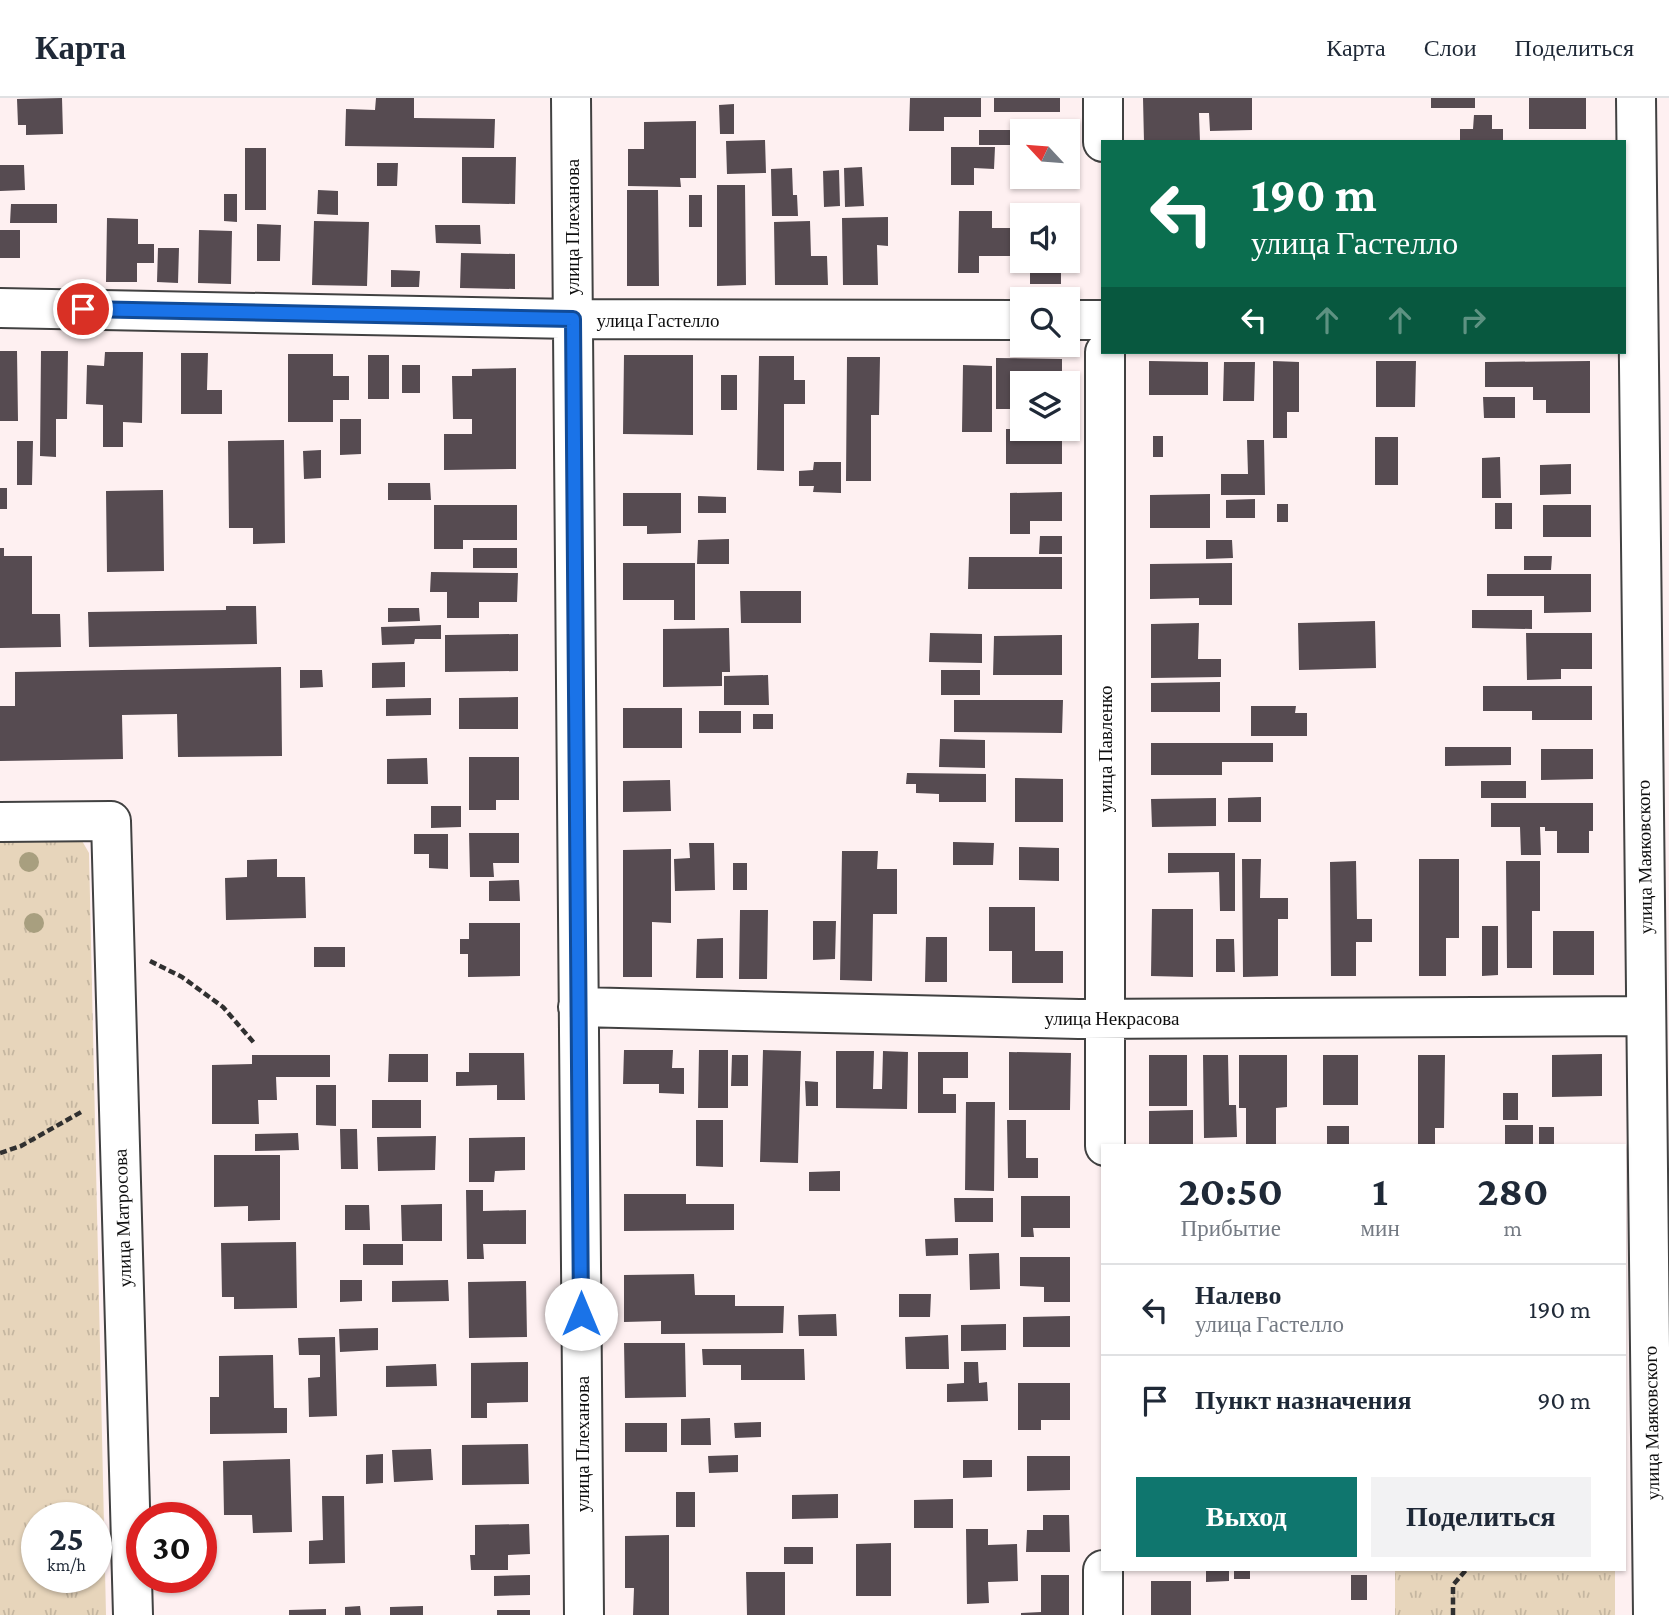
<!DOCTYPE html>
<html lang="ru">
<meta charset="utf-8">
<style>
body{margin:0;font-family:"Crimson Pro",serif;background:#f2f2f3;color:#1f2937;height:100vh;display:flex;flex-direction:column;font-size:26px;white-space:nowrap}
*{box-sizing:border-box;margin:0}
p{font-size:23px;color:#747a83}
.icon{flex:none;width:38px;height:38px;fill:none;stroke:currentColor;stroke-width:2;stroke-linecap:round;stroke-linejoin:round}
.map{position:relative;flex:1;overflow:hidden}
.sheet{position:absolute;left:1101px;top:1046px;width:525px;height:427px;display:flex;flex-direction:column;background:#fff;border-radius:0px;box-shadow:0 2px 5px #0004}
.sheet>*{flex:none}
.banner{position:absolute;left:1101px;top:42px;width:525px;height:214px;border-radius:0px;box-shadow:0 2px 5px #0004;background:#0b6e4f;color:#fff;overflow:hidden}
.needle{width:46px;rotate:296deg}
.fabs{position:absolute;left:1010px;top:21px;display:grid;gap:14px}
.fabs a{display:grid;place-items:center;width:70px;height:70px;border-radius:0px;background:#fff;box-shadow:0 2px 5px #0004;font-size:35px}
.speed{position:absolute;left:21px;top:1404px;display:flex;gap:14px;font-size:35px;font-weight:700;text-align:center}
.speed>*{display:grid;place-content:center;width:91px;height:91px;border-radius:50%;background:#fff;box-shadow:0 2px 5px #0004;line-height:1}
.speed small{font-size:18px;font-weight:400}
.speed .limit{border:10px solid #d22;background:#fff;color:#111}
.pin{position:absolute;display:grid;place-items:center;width:60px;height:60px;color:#fff;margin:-30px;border:4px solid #fff;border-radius:50%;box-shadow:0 2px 7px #0007}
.me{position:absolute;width:77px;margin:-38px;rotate:0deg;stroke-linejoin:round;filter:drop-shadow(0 0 5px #0008)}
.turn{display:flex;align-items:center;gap:24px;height:147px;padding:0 35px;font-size:32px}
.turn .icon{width:91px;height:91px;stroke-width:2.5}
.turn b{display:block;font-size:49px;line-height:60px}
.lanes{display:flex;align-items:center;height:66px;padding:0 35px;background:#0003;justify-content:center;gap:35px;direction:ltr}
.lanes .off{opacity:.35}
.eta{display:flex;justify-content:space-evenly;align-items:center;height:119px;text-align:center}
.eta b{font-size:42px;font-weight:700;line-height:49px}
.cta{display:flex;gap:14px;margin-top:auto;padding:14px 35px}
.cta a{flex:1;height:80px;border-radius:0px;background:#0f766e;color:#fff;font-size:28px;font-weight:700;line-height:80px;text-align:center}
.cta a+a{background:#f2f2f3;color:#1f2937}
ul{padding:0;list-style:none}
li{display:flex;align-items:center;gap:21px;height:91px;padding:0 35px;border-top:2px solid #e0e1e3}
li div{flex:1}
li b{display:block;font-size:26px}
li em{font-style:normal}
header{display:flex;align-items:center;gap:42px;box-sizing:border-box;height:98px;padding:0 35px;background:#fff;border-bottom:2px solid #e0e1e3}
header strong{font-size:33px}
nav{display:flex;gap:38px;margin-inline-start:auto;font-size:24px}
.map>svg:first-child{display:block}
.park{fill:url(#park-tufts);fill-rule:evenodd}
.building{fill:#564b51}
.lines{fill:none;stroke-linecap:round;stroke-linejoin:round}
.minor-casing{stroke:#414141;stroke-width:42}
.path{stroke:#303030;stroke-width:4.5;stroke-dasharray:7 3.5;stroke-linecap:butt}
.minor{stroke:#fff;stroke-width:38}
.tree{fill:#a89f7f}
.route-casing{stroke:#114b97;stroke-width:18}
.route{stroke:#1a73e8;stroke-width:12}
.labels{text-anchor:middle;stroke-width:7;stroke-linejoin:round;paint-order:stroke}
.street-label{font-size:19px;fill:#0e0e0e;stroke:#fff}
</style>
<header>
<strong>Карта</strong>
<nav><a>Карта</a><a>Слои</a><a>Поделиться</a></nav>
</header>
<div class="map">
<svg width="1669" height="1517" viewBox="0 0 1669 1517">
<defs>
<pattern id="park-tufts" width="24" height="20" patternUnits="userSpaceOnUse" patternTransform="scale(1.75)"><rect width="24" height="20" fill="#e7d5bb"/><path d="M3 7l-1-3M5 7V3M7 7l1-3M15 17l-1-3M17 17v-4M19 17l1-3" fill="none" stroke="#c5b6a0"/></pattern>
</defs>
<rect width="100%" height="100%" fill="#fef0f1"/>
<path class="park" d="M0,738L81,741L89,755L106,1517H0ZM37,1419H96V1479H37Z
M1395,1472H1615V1517H1395Z"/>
<path class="building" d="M62,0L63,36L26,37V27H18L17,1Z
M376,0H414V20L495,21L494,50L345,48L346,11L375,12Z
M910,0H981V19H944V33H909Z
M994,0H1060V14H994Z
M1143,0H1252V32L1210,33L1209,15H1199L1200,44H1144Z
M1431,0H1475V10H1431Z
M1529,0H1586V31H1529Z
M734,6V36H720L719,7Z
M1474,17H1492V31H1503V44H1460V31H1473Z
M696,23V80H680L681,89L628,88V51H644V24Z
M979,32H1020L1021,47H979Z
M765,42L766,75L727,76L726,43Z
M951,49H995L994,71L974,70V87H951Z
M245,50H266V112H245Z
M462,59H516L515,106L462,105Z
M377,65H398L397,88H377Z
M0,67H24L25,92L0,93Z
M862,69L864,108L845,109L844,70Z
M792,70L793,97H797L798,118H772L771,71Z
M839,72L840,108L824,109L823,73Z
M717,87H745L746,187L717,188Z
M318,92L338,93V117L317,116Z
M627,92H658L659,188H627Z
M224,96H237V124L224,123Z
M689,97H702V129H689Z
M11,106H57V125H10Z
M959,113H992V130H1022V158H979V175H958Z
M888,119V148L877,147L878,187H843L842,120Z
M107,120L138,121V146H154V165H137V184H106Z
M314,123L369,124L367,188L312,187Z
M810,123L811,158H827L828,187H775L774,124Z
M257,126L281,127L280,163H257Z
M435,127H480L481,146L436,145Z
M0,132H20V160H0Z
M199,132L232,133L231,186L198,185Z
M158,150H179L178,185L157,184Z
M461,155L515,156V191L460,190Z
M1030,163H1061V186H1030Z
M391,172L420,173L419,189H391Z
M0,253H17L18,323H0Z
M41,253H68L67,321H56V359L40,358Z
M105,254H143L142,325L123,324V349H103V307L86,306L87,267L104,268Z
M181,255H208L207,292H222V316H181Z
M288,256H333V278H349V302H333V324H288Z
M368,257H389V301H368Z
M624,257H693V337L623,336Z
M759,258H794V282H805V306H784V373L757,372Z
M847,259H880L879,317H871V383H846Z
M996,260L1062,261V285H1022V311H996Z
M1149,263L1208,264V297H1149Z
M1273,263L1299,264V314H1287V340H1273Z
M1376,263H1416L1415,309H1376Z
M1590,263V315H1546V302H1533V289H1485V264Z
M1224,264H1255L1254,303H1223Z
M402,267H420V295H402Z
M963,267L992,268V334H962Z
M516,270V371L444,372V336H472V321H453L452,278H472V271Z
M721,277H737V312H721Z
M1483,299H1515V320H1484Z
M340,321H361V356L340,357Z
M1006,331H1062V366H1006Z
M1153,338H1163V359H1153Z
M1375,339H1398V387H1375Z
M284,342L285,445L253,446V430H229L228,343Z
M1247,342H1264L1265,397H1221V376H1248Z
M17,343H33L32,387H17Z
M321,352V380L304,381L303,353Z
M1500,359L1501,400H1482V360Z
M814,364H841V395L813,394L814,388H799V373L813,372Z
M1571,366V396L1540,397V367Z
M388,385H430L431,402H388Z
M0,390H7V411H0Z
M163,392L164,473L107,474L106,393Z
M1062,394V423H1030V436H1010V395Z
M623,395H681V435L647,436V428H623Z
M1210,396V430H1150V397Z
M698,398L726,399V415H698Z
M1255,401V420H1226V402Z
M1495,405H1512V431H1495Z
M1277,406H1288V424H1277Z
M434,407H517V442H463V451H434Z
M1543,407H1591V439H1543Z
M1040,438H1062V456H1039Z
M729,441V466H697L698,442Z
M1206,442H1232L1233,460L1206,461Z
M0,450H4V458H32V516H60L61,549L0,550Z
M473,450H517V470H473Z
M1524,458H1552L1551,472H1524Z
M969,459H1062V491H968Z
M623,465H695V522H674V502H623Z
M1232,465V507H1199V500L1150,501V466Z
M431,474L518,475L517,504H479V520H447V494H430Z
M1487,476H1591V514L1544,515V498H1487Z
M740,493H801V525H741Z
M226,508H256L257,546L89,549L88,514L226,512Z
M388,510H419L420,523L388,524Z
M1472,512H1532V531L1472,530Z
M1375,523L1376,570L1299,572L1298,525Z
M1199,525L1198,561H1221V579L1151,580V526Z
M441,527V541H415L414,546L382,547L381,529Z
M729,530L730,574H722V588L663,589V531Z
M930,535L982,536V565L929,564Z
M1526,535H1592V571H1561V581L1527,582Z
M518,536V573L445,574V537Z
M1062,537V577H993L994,538Z
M405,564V589L372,590V565Z
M281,569L282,658L178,659L177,616L122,617L123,661L0,663V608H15V574Z
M300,572H322L323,589L300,590Z
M941,572H980V597H941Z
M768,577L769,607H724V578Z
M1220,584V614H1151V585Z
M1483,588H1592V622H1532V613H1483Z
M518,599V631H459V600Z
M431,600V617L386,618V601Z
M954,602H1063L1062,635L954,634Z
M1251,608H1296L1295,615H1307V638H1251Z
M623,610H682V650H623Z
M699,613H741V635H699Z
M753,616H773V631H753Z
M940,641L985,642V670L939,669Z
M1151,645H1273V664H1222V677H1151Z
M1445,649H1511V667L1445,668Z
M1541,651H1593V681L1541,682Z
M469,659H519V702H496V712H469Z
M427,660L428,686H387V661Z
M907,675L986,676V704H939V696L916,695V686H906Z
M1015,680L1063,681V724H1015Z
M670,682L671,713L623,714V683Z
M1481,683H1526V700H1481Z
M1261,699V724H1228V700Z
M1216,700V728L1152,729L1151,701Z
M1491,705H1593V733H1589V755H1557V733H1545V729H1540L1541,757H1521L1520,729H1491Z
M431,708H461V729L431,730Z
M469,735H519V765H493L494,779H470Z
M414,736H448V771L429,770V756H414Z
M953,744L994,745L993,767H953Z
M689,745H714L715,792L675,793L674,761L690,760Z
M1019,749L1059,750V783L1019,782Z
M671,751V825L652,824V879H623V752Z
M842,753H878L877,771H897V816H873L872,883L840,882Z
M1168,755H1235V813H1220L1219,774L1168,775Z
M277,761V779H305L306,820L226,822L225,780L247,779V762Z
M1242,761H1261L1260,800H1288V821H1278V878L1243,879Z
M1419,761H1459V840H1446V878H1419Z
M1356,763L1357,821H1372V844H1356V878H1331L1330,764Z
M1506,763H1540V813H1532V870H1507Z
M733,765H747V792H733Z
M519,782L520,803H489V783Z
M989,809H1035V853H1063V885H1012V853H989Z
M1152,811H1193V879L1151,878Z
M740,812H768L767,881H739Z
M813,823H836L835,861L813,862Z
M469,825H520V878L468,879V856H460V841H469Z
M1482,828H1498V877L1482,878Z
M1553,833H1594V877H1553Z
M926,839H947V884H925Z
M723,840V880H696L697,841Z
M1216,841H1234L1235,874H1216Z
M314,849H345V869H314Z
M624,952H673L672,970H684V996L659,995V986H623Z
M699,952H728V1010H698Z
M763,952L801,953L798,1065L760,1064Z
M836,953H874L873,991H882L883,953L908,954L907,1011L836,1010Z
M918,954H968V980H943V996H956V1015H918Z
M1009,954L1071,955L1070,1012H1009Z
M469,955H524L525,1002H497V987L456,988V974H469Z
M389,956H428V984H388Z
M1602,956V998L1552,999V957Z
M252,957H330V979H276L277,1002H258L259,1026H212V967L252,966Z
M732,957H748V988H731Z
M1149,957H1187V1008H1149Z
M1203,957H1228L1229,1007H1236L1237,1039L1204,1040Z
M1239,957H1287V1009L1276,1010V1048H1246V1010H1239Z
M1323,957H1358V1007H1323Z
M1418,957H1445L1444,1030H1435V1048H1418Z
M805,983L818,984V1008H806Z
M316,987H336V1028L316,1027Z
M1503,995H1518V1022H1503Z
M372,1002H421V1030H372Z
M966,1004H995L994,1093L965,1092Z
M1193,1012V1048H1149V1013Z
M696,1022H723V1069L696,1068Z
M1007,1022H1026V1060H1038V1080H1008Z
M1505,1027H1533V1048H1505Z
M1327,1028H1349V1048H1327Z
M1539,1029H1554V1048H1539Z
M340,1031H357L358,1071H341Z
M298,1035L299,1052L255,1053V1036Z
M436,1038L435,1072L378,1073L377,1039Z
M525,1039V1072L495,1073L494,1084H469V1040Z
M214,1057H280V1122L248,1123V1108L214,1109Z
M840,1073V1093H809V1074Z
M466,1092H483V1113L526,1112V1146H483L484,1161H467Z
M624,1096H686V1106H734V1132L624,1133Z
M1021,1098H1070V1130H1033L1034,1139H1021Z
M954,1100H993V1124H955Z
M442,1106V1143H402L401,1107Z
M345,1107H369L370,1132H345Z
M958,1140V1157L926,1158L925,1141Z
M296,1144L297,1210L234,1211V1199H222L221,1145Z
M363,1146H403V1167H363Z
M999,1155L1000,1191L970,1192L969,1156Z
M1020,1159H1070V1204H1044V1189L1020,1188Z
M694,1176L695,1197H735V1208H784L783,1235L661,1236V1223L624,1224V1177Z
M340,1182H362V1203L340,1204Z
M448,1182L449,1203L392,1204V1183Z
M526,1183L527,1239L469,1240L468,1184Z
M899,1196H931L930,1219H899Z
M836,1216L837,1238H799L798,1217Z
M1070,1218V1249H1023V1219Z
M1006,1226V1252L961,1253V1227Z
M378,1230V1252L340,1254L339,1231Z
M948,1237L949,1271H906L905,1239Z
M335,1239L337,1318L309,1319L308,1280L320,1279V1257H299L298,1240Z
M624,1245H685L686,1299L625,1300Z
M702,1251H804L805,1282H741V1267H703Z
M273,1257L274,1310H287V1335L210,1336V1299H219V1258Z
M528,1264V1304L487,1305V1320H471V1265Z
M964,1264H978L979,1285L987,1284L988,1303L947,1304V1286L964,1285Z
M436,1266L437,1288L386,1289V1268Z
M1018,1285H1070V1322H1041V1332H1018Z
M710,1320L711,1347H681V1321Z
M761,1324V1339L735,1340L734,1325Z
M625,1325H667V1354H625Z
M528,1346L529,1386L462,1387V1347Z
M431,1351L433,1382L394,1384L392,1352Z
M383,1356V1385L366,1386V1357Z
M738,1357V1374L709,1375L708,1358Z
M1027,1358H1070V1392L1027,1393Z
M290,1361L292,1434L253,1435L252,1417H224L223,1363Z
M963,1362H992V1379L963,1380Z
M676,1394H695V1429H676Z
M838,1396V1420L792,1421V1397Z
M322,1398H344L345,1465L309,1466V1443L323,1442Z
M953,1401V1430H914V1402Z
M1043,1417H1069L1070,1454H1026L1027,1432H1043Z
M529,1426L530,1456L508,1457V1472H471L470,1457H475V1427Z
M966,1431H988V1447L1017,1446L1018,1483L988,1484L989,1505L967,1506Z
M669,1437V1517H633L634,1490H625V1438Z
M891,1445V1498H856V1446Z
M784,1449H813V1466H784Z
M1206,1472H1229V1483L1206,1484Z
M1234,1472H1250V1481H1234Z
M746,1474H785V1517H747Z
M530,1477V1497L494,1498V1478Z
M1041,1477H1069V1517H1021V1515L1041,1514Z
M1351,1477H1367V1502H1351Z
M1151,1483H1191V1517H1151Z
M360,1508L361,1517H345V1509Z
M423,1508V1517H390V1509Z
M326,1511V1517H289V1512Z
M497,1512H530V1517H497Z"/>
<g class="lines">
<defs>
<path id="minor" d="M571,0L584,1517
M1103,0V44
M1636,0L1653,1517
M0,210L573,221L1022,222
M1068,222H1102
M1105,254V1048
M0,724L111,723L133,1517
M578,909L1079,921L1646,918
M1103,1517V1472"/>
</defs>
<use href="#minor" class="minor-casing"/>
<path class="path" d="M150,863L182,879L223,909L255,946
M0,1055L21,1048L83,1013
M1453,1517V1487L1466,1472"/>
<use href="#minor" class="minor"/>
</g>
<g class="tree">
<circle cx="29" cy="764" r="10"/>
<circle cx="34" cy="825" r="10"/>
</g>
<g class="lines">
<defs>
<path id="route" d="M83,211L573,221L581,1216"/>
</defs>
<use href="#route" class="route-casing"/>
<use href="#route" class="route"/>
</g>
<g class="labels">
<g class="street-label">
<text transform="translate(572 129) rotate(-90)" y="7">улица Плеханова</text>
<text x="658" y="229">улица Гастелло</text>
<text transform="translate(1105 651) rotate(-90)" y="7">улица Павленко</text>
<text transform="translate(1644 759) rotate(-91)" y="7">улица Маяковского</text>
<text x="1112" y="927">улица Некрасова</text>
<text transform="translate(122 1120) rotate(-92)" y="7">улица Матросова</text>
<text transform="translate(1651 1325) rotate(-91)" y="7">улица Маяковского</text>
<text transform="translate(582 1346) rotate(-90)" y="7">улица Плеханова</text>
</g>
</g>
</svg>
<div class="fabs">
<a><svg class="needle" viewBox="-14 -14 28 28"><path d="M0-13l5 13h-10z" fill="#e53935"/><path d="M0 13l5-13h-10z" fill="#747a83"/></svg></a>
<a><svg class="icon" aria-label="sound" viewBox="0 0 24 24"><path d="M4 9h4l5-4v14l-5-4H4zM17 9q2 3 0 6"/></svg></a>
<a><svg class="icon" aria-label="search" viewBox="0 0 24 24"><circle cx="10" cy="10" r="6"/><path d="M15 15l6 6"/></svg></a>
<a><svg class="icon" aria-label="layers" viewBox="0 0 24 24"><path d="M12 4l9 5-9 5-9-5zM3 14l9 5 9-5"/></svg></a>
</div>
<div class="speed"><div>25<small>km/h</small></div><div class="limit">30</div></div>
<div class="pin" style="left:83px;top:211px;background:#d93025"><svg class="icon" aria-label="arrive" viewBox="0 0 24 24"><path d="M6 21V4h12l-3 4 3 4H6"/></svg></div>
<svg class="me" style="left:581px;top:1216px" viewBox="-20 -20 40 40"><circle r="19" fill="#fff"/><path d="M0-13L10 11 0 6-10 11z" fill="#1a73e8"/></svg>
<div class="banner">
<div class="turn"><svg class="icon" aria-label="left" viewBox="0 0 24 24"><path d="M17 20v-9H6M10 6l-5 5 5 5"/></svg><div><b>190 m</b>улица Гастелло</div></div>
<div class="lanes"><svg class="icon" aria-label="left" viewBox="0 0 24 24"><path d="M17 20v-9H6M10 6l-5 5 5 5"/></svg><svg class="icon off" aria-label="ahead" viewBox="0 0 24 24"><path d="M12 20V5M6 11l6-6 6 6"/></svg><svg class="icon off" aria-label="ahead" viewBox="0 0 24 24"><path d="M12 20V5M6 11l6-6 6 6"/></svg><svg class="icon off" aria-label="right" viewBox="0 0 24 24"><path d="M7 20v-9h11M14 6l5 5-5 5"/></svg></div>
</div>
<section class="sheet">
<div class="eta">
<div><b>20:50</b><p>Прибытие</p></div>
<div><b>1</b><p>мин</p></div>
<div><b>280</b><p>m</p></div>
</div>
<ul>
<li><svg class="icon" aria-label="left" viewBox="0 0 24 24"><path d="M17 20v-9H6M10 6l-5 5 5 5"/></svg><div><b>Налево</b><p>улица Гастелло</p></div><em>190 m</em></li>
<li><svg class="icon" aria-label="arrive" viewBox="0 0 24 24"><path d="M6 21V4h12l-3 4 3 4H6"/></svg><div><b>Пункт назначения</b></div><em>90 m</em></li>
</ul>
<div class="cta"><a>Выход</a><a>Поделиться</a></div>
</section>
</div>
